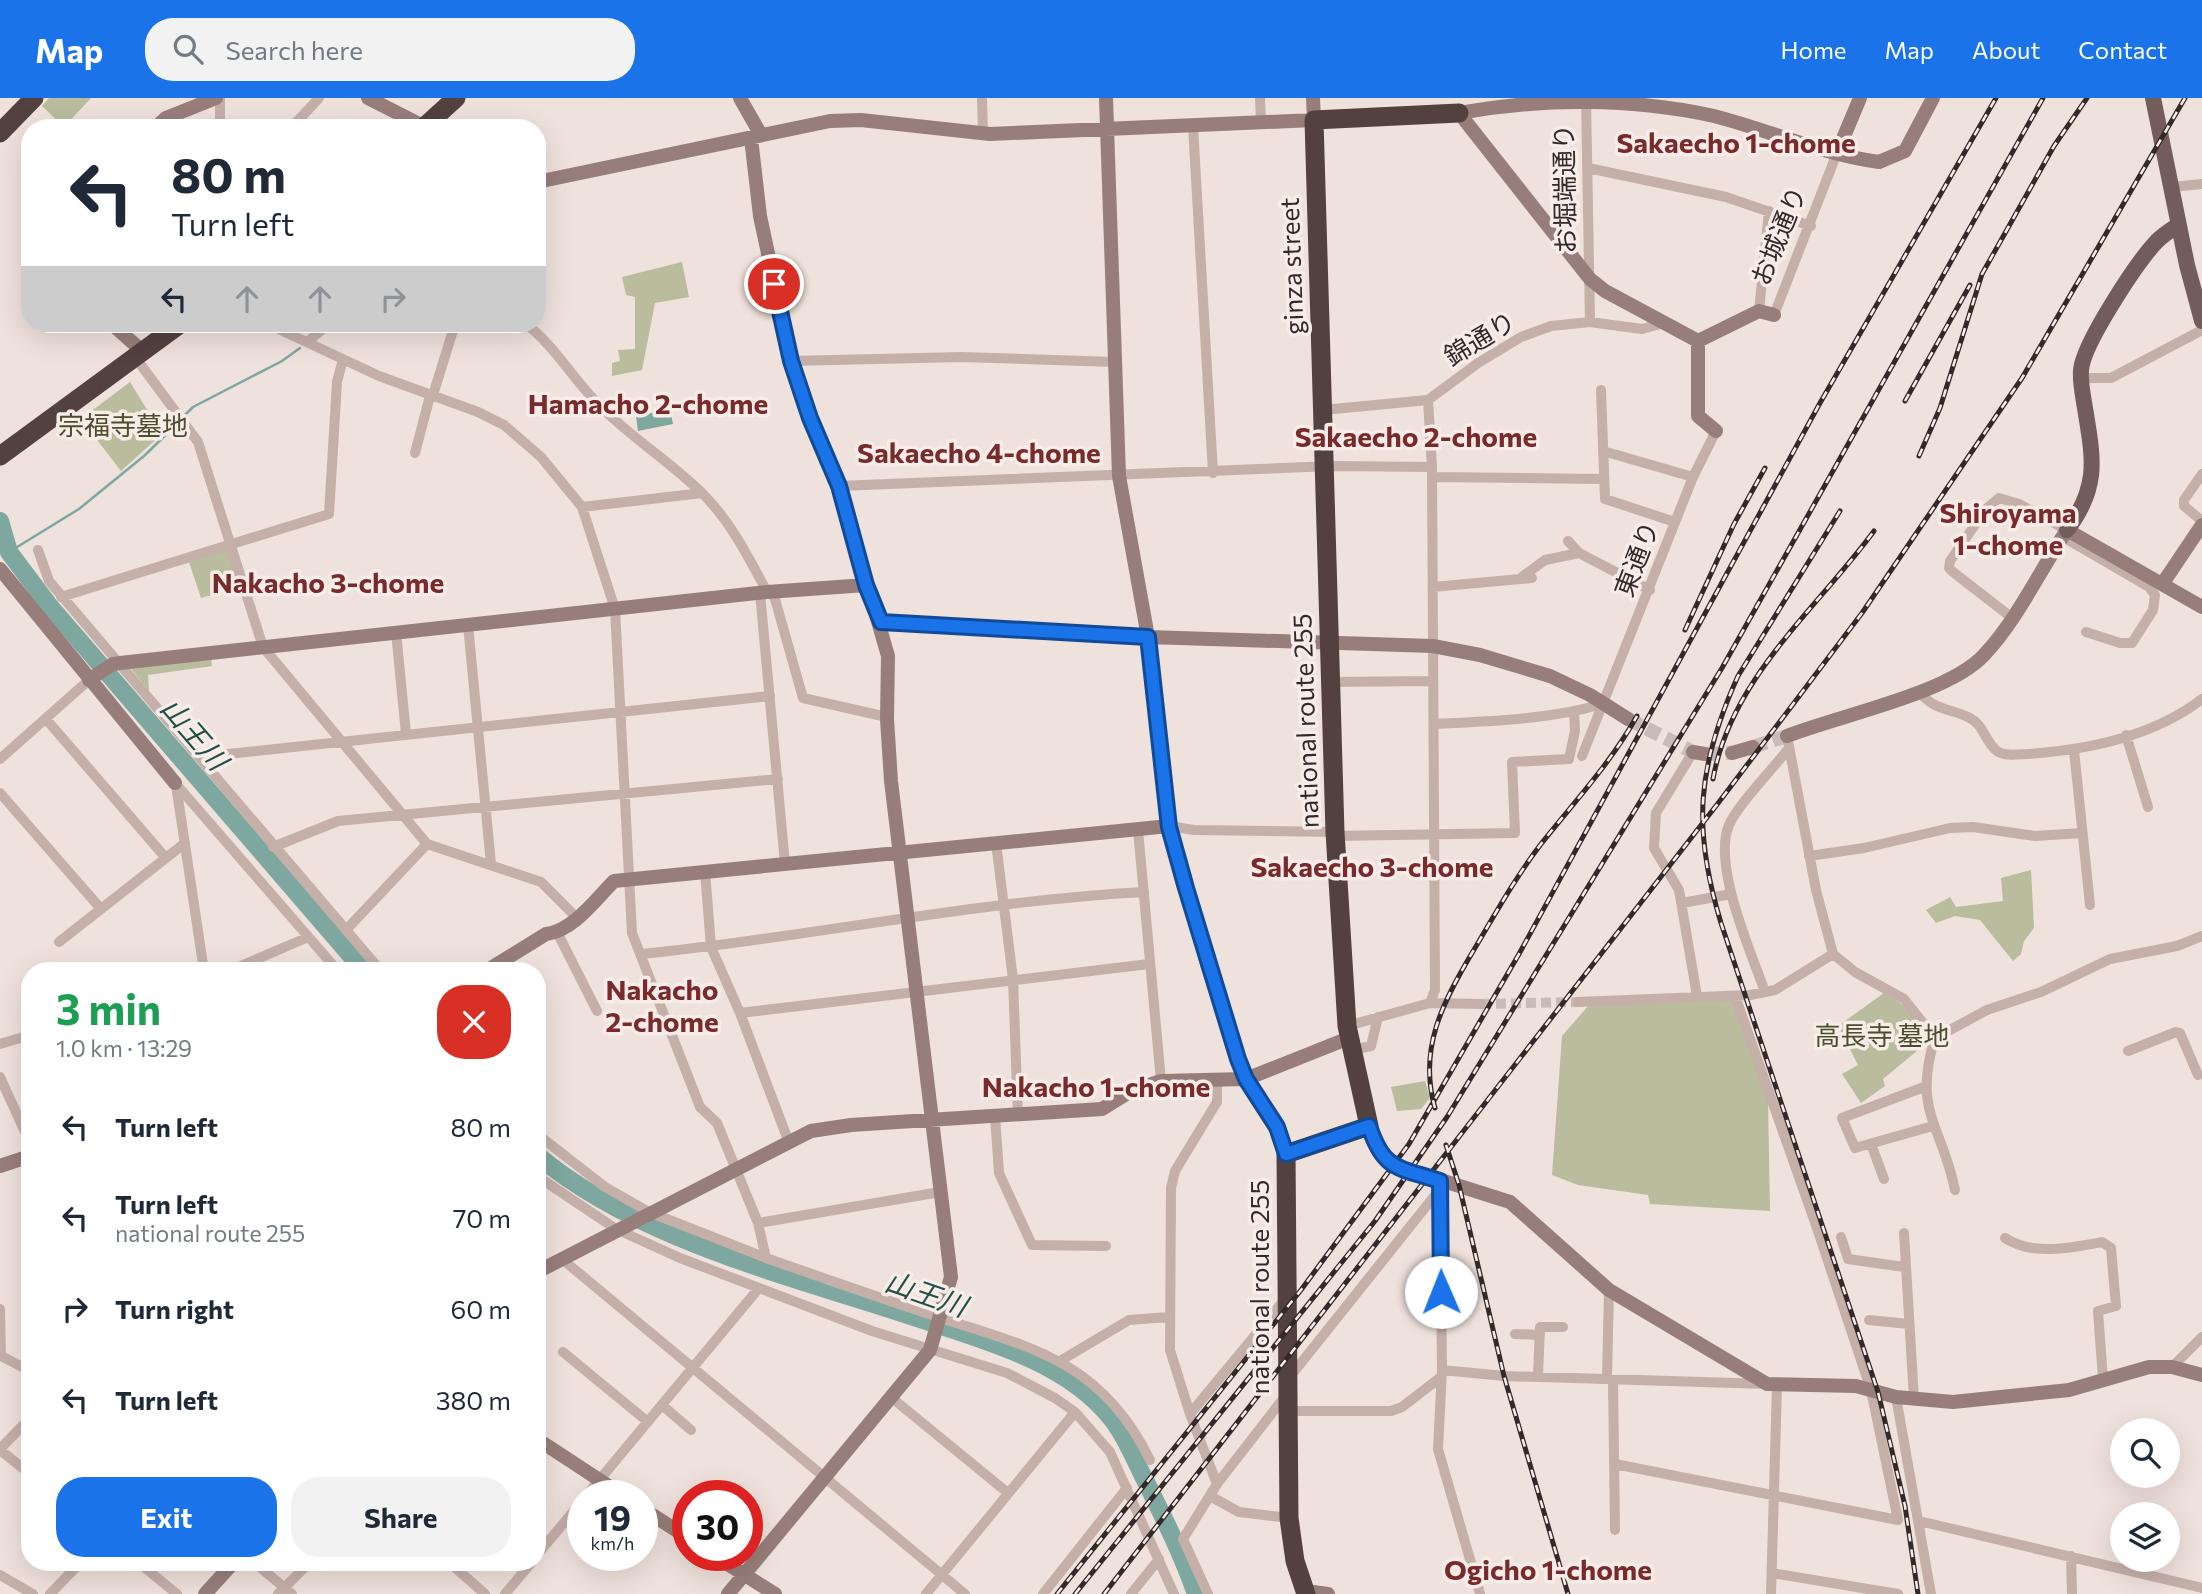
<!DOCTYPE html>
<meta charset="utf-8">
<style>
body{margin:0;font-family:Commissioner,"Noto Sans JP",sans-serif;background:#f2f2f3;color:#1f2937;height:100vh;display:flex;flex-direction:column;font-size:26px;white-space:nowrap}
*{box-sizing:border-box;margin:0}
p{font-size:23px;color:#747a83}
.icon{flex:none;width:38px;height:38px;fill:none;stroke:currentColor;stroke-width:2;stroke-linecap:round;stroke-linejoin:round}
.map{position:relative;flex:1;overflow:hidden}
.panel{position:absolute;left:21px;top:864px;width:525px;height:609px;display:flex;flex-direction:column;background:#fff;border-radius:28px;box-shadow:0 7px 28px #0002}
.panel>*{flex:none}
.hud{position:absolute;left:21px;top:21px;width:525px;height:214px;border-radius:28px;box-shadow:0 7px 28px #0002;background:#fff;color:#1f2937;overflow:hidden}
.controls{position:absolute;left:2110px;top:1320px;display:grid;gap:14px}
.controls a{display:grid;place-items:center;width:70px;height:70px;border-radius:50%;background:#fff;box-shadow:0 7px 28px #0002;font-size:35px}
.speed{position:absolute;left:567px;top:1382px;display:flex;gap:14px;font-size:35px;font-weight:700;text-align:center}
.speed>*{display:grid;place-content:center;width:91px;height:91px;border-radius:50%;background:#fff;box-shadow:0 7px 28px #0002;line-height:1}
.speed small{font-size:18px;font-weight:400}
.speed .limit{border:10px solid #d22;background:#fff;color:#111}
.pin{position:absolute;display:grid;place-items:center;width:60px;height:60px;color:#fff;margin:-30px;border:4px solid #fff;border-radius:50%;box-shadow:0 2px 7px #0007}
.me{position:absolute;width:77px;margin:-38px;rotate:359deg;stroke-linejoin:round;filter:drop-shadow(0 0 5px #0008)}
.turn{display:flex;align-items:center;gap:24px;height:147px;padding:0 35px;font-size:32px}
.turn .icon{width:91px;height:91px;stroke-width:2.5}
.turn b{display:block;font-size:49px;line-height:60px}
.lanes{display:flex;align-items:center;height:66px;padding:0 35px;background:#0003;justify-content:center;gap:35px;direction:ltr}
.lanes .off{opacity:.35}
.round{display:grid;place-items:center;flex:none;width:74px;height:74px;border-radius:28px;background:#f2f2f3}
.summary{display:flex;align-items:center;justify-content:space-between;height:119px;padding:0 35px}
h1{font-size:42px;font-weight:700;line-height:52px;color:#1e9e55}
.primary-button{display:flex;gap:14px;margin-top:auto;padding:14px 35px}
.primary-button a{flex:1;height:80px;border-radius:28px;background:#1a73e8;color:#fff;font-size:28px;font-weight:700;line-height:80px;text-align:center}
.primary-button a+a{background:#f2f2f3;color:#1f2937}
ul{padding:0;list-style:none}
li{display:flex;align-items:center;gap:21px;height:91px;padding:0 35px}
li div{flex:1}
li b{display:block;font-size:26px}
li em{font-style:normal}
header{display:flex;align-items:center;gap:42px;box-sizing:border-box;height:98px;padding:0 35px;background:#1a73e8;color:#fff}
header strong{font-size:33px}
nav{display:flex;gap:38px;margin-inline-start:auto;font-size:24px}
.search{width:490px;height:63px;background:#f2f2f3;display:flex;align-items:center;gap:18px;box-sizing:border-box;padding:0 24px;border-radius:28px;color:#747a83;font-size:26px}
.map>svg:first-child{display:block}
.green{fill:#b9bc9d}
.water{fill:#7ea89f}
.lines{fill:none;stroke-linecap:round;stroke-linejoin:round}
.stream{stroke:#7ea89f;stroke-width:2.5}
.river{stroke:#7ea89f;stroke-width:18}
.street-tunnel{stroke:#c9bcb7;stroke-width:10;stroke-dasharray:10 5;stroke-linecap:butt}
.secondary-tunnel{stroke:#c9bcb7;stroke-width:14;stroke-dasharray:14 7;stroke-linecap:butt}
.street{stroke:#c5afa9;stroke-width:10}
.secondary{stroke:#987e7a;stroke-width:14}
.primary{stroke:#735d5b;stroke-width:16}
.highway{stroke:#534140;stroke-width:19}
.rail-casing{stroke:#332928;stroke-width:5}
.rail{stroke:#f7ece7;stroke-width:2.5;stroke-dasharray:8;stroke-linecap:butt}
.route-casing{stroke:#114b97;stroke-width:18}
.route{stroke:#1a73e8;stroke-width:12}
.labels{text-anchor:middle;stroke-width:7;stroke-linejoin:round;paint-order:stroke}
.street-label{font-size:26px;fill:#332928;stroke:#f7ece7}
.park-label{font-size:26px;fill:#4b4e2e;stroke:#f7ece7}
.neighbourhood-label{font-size:28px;font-weight:bold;fill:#792a2b;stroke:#f7ece7}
.water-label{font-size:28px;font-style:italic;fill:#225047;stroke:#f7ece7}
</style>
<header>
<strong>Map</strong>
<div class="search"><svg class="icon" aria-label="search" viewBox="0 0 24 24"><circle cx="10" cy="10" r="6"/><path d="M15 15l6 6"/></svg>Search here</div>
<nav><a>Home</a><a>Map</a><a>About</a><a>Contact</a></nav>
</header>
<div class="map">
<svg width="2202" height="1496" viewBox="0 0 2202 1496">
<rect width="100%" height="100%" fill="#efe1db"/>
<path class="green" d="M49,0H91L64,29L42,8Z
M682,164L689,199L655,205L642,272L612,278V265L620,263L618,252L635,251V199L626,197L622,179Z
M130,284L162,336L121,373L81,321Z
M227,448L241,489L201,500L188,461Z
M211,558L212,568L148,577L149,593L128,567Z
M2031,772L2034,830L2024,843L2021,856L2013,863L1980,822L1955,818L1936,825L1926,812L1950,799L1956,809L2003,803L2001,780Z
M1884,895C1907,906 1916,921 1929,943L1883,981L1885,988L1861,1005L1842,976L1858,967L1838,928Z
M1732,902L1768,1002L1770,1113L1650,1106L1648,1097L1578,1087L1552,1077L1562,938L1589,907Z
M1425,983L1430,1000L1421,1011L1397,1013L1391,989Z"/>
<path class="water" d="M670,311L673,326L638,333L636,318Z"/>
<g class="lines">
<path class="stream" d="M182,320L193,309L282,263L300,250
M9,454L79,411L144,358L178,325"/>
<path class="river" d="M0,423L9,454L48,506L364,873
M537,1057C639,1143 795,1179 920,1221C985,1243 1065,1263 1111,1320C1125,1337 1134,1360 1144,1380C1163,1418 1182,1456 1196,1496"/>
<path class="street-tunnel" d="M1481,906L1578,904"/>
<path class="secondary-tunnel" d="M1628,621L1693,654
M1753,649L1787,638
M1705,656L1732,655"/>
<path class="street" d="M982,0L983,36
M1260,0L1261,24
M1586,0L1590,224
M1193,28L1213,375
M220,30V0
M291,30L319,0
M1588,70L1726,99L1811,128
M2172,89L2202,86
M1759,213L1769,113
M1774,217L1837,55
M268,226L379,278L478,314L504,327L541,359L582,409L615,511L632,835L700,1009L717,1025L758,1125L766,1160C823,1180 880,1200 938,1219C1034,1250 1102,1264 1150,1362
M526,226C556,249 574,283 601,309C633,341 672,365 703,396C731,424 749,460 767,494
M307,244L329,226
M135,259L198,344L263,549L427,746L541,784L577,820
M791,263L961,259L1114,264
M2081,280H2111L2202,232
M1601,292L1605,401L1675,424
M433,297L455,226
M1428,302L1432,369
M1323,312L1428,302L1478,265L1521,239L1551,228L1590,224L1642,231L1664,225
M1603,353L1693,379
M415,355L430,298
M2202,376L2184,402V408L2202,423
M1433,379L1603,381
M839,388L1332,368L1432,369L1435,892L1430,905
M582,409L702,395
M2063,439L2149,489L2155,497L2153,512L2132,545H2120L2086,534
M1568,443L1579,455L1650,492
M38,452L49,483L381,873
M1522,479L1545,462L1579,455
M1433,489L1532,480
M773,494L803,600L887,619
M760,495L785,766
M61,499L329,416L337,284L343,261
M2011,519L1953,474L1949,470L1950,463L1986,411L1999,400L2019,406L2067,432
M468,527L491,766
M396,534L406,636
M1331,584L1433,583
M1919,593C1935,614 1948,609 1970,620C1984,627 1985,644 1997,653C2005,659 2019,656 2028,656C2087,652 2154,638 2202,601
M46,621L165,759
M1434,626C1489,623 1549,622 1602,606
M2126,637L2148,709
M1787,638L1816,792L1833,856L1855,874L1904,901L1935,940
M2074,652L2090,807
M1693,654L1656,715L1654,750L1679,792L1697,898
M1582,658L1693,379L1716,333
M200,659L770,598
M0,661L89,582
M175,685L338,873
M176,687L204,873
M0,695L101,811L185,745
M1169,728L1194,732L1335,734
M1138,732L1161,983
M1335,738L1515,735L1512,664L1569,661L1575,633L1574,613
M996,745L1013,881L1018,1018
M273,749L338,723L778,681
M1809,758L1864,750L1950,730L1973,729L2035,738L2082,735
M705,773L711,849L740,915L788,1042
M1682,805L1731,796
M346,832L427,746
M557,834L597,913
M59,844L101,811
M642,856C810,839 975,803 1144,794
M229,873L306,840
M1765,894C1751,854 1712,767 1729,727C1738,706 1774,670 1789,650
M1578,904L1750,897L1775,892L1833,856
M740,915L1149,866
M1347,928L1430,905L1481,906
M0,946L30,937
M1352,952L1371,948L1378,919
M2128,953L2176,934L2180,935L2198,977
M0,979L30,1045
M1217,981V1004L1175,1073L1171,1090L1170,1252L1190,1316L1217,1386
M1924,989L1842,1020L1855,1050L1933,1028
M995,1018L999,1075L1032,1147L1106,1148
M537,1036L605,1089L649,1114L766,1160
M1871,1046L1884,1081
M537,1078L616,1131L680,1160L872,1233L1007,1275L1055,1300L1075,1314L1110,1354L1174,1496
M1440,1083L1442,1272L1438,1351L1480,1496
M1955,1092C1942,1027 1912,1013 1935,940L1987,912L2041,894L2110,861L2177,848L2202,838
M758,1125L940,1094
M1904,1135L1914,1301
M1841,1139L1848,1161L1904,1169
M2005,1140C2032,1158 2071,1150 2102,1144L2111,1150L2116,1208L2098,1213L2103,1281
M562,1161L965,1496
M0,1211L1,1258L30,1273
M1869,1222L1909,1226
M1515,1236L1540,1237
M563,1254L648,1324
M1060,1263L1129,1222L1169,1219
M2172,1269L2202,1239
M1442,1272L1504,1278L1767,1286
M1538,1278L1540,1229H1563
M1607,1279L1609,1192
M1289,1280L1440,1091
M1613,1283L1615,1432
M1896,1299L1931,1496
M892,1300L1008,1395
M662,1307L691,1332
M1287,1313H1391L1402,1309L1441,1279
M1190,1316L1286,1200
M0,1351L30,1320
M0,1352L30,1376
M1615,1366L1898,1422L1871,1292L1818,1133L1735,898
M586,1398L759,1190
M1210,1398L1239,1414L1289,1420
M1919,1423L2202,1490
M537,1457L583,1402
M2071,1458L2072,1496
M139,1465L177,1496
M255,1465L292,1496
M450,1465L485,1496
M1772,1475L1898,1496
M0,1477L33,1496
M50,1496L80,1465
M278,1496L309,1465
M505,1496L531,1465
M926,1496L1075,1314
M1043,1496L1127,1390
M1131,1496L1159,1461
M1208,1496L1183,1441L1217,1386L1286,1297
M1771,1496L1777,1288"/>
<path class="secondary" d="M368,0L427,30
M740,0L761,37
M1106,0L1119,378L1148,539L1169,728L1207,866L1238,961L1246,981L1277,1029L1286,1056
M1459,15C1541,0 1632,0 1714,18C1769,32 1823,57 1879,64L1905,53L1933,0
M1459,15L1590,181L1605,193L1698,243
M155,30L166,20L216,0
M1837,55L1860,0
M537,84L830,23L861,22L990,36L1314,22L1313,0
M112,226L142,253
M1698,243V318L1716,333
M1698,243L1759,213L1774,217
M0,471L175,685
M2163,485L2202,427
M881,525L1148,539L1433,548L1480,557L1550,578L1590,597L1628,621
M89,582L113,566L120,565L767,494L866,487
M1787,638C1840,617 1948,596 1984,557C2018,521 2040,472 2067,432L2202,509
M1693,654L1705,656
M1732,655L1753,649
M486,873L546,836C573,833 595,802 614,783L1169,728
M1369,1028L1378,1053L1390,1066L1510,1104L1609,1192L1767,1286L1856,1288L1896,1299L1953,1304L2069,1292L2149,1269H2172L2202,1277
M0,1068L30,1058
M537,1174L811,1033L851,1027L1102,1011L1131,993L1161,983L1246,981L1349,940
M537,1341L624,1398
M642,1410L688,1440
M715,1458L775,1496
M1306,1493L1328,1496
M205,1496L233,1465
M728,1496L930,1252L951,1179L891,683L887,621L888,558L839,388L810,320L791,263L760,118L751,40"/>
<path class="primary" d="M2153,0L2187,167L2202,223
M2067,432C2100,388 2093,360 2085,310C2083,297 2080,285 2081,272C2083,246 2137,164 2157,143C2163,137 2171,132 2178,127"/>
<path class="highway" d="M423,30L456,0
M0,35L34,0
M0,358L180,226
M1306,1496L1295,1463L1289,1420L1286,1056L1369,1028L1347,928L1335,734L1314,22L1459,15"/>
<defs>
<path id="rail" d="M1905,303L1970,187
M1919,358L1940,310L1982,176L2054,48L2087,0
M1840,413L1738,578C1697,669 1692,730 1721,825L1878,1294L1905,1408L1918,1496
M1685,532L1734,426L1765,370
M1713,681C1731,580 1816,512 1874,433
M1435,1010C1418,951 1443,904 1472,855C1494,818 1515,780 1541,746C1575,703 1610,666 1637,618
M1446,1047L1459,1087L1504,1278L1568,1496
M1057,1496L1301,1192L1409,1046L1519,856L1820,305L1996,0
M1075,1496L1375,1123L1447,1019L1722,570L2043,0
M1104,1496L1719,704L1862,515L2022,280L2185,0"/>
</defs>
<use href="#rail" class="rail-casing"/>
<use href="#rail" class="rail"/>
</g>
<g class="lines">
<defs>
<path id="route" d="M774,186L791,263L810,320L839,388L866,487L881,524L1148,539L1169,729L1186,790L1238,961L1246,981L1277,1029L1286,1056L1369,1028C1384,1073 1398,1069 1440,1083L1441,1194"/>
</defs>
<use href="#route" class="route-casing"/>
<use href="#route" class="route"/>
</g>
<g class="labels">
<g class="street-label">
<text transform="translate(1565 91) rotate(-91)" y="9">お堀端通り</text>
<text transform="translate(1779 138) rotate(-68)" y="9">お城通り</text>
<text transform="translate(1292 168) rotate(-92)" y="9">ginza street</text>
<text transform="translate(1480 241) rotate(-31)" y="9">錦通り</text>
<text transform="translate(1637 461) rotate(-69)" y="9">東通り</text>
<text transform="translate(1306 623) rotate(-92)" y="9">national route 255</text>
<text transform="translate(1260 1189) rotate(-90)" y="9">national route 255</text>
</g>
<g class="park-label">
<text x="123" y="337">宗福寺墓地</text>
<text x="1882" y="947">高長寺 墓地</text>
</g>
<g class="neighbourhood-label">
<text x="1736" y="55">Sakaecho 1-chome</text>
<text x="648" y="316">Hamacho 2-chome</text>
<text x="1416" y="349">Sakaecho 2-chome</text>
<text x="979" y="365">Sakaecho 4-chome</text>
<text x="2008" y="425">Shiroyama<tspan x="2008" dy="32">1-chome</tspan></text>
<text x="328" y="495">Nakacho 3-chome</text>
<text x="1372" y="779">Sakaecho 3-chome</text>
<text x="662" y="902">Nakacho<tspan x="662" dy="32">2-chome</tspan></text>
<text x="1096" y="999">Nakacho 1-chome</text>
<text x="1548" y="1482">Ogicho 1-chome</text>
</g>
<g class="water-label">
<text transform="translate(194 636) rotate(49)" y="10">山王川</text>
<text transform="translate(926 1196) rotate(19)" y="10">山王川</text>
</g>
</g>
</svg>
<div class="controls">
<a><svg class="icon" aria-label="search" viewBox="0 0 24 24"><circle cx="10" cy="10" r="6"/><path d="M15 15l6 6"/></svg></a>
<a><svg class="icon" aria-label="layers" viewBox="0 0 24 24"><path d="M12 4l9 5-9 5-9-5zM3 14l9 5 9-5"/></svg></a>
</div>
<div class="speed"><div>19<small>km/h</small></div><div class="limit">30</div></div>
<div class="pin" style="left:774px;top:186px;background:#d93025"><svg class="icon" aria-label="arrive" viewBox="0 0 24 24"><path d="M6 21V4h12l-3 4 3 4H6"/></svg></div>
<svg class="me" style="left:1441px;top:1194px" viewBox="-20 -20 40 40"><circle r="19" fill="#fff"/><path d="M0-13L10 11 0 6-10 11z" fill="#1a73e8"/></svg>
<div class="hud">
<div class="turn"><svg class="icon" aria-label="left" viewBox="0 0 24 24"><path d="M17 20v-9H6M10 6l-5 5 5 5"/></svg><div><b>80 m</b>Turn left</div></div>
<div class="lanes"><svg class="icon" aria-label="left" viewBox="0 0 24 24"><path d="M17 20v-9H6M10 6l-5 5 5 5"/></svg><svg class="icon off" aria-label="ahead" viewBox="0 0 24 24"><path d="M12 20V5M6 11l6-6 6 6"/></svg><svg class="icon off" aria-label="ahead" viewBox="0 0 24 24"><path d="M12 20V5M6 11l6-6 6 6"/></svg><svg class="icon off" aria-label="right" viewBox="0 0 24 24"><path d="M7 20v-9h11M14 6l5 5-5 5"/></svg></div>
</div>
<section class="panel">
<div class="summary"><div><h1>3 min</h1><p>1.0 km · 13:29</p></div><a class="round" style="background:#d93025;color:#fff"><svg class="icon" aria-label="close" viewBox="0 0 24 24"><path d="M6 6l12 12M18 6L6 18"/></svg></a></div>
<ul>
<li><svg class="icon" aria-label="left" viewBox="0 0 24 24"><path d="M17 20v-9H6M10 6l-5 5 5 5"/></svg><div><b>Turn left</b></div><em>80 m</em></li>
<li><svg class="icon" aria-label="left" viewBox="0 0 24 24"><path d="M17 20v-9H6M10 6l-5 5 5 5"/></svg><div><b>Turn left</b><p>national route 255</p></div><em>70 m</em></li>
<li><svg class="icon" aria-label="right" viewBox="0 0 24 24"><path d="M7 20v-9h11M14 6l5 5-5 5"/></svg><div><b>Turn right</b></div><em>60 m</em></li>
<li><svg class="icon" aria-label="left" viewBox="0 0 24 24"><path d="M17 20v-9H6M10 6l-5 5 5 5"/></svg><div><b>Turn left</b></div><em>380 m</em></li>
</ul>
<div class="primary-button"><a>Exit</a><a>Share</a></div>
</section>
</div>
